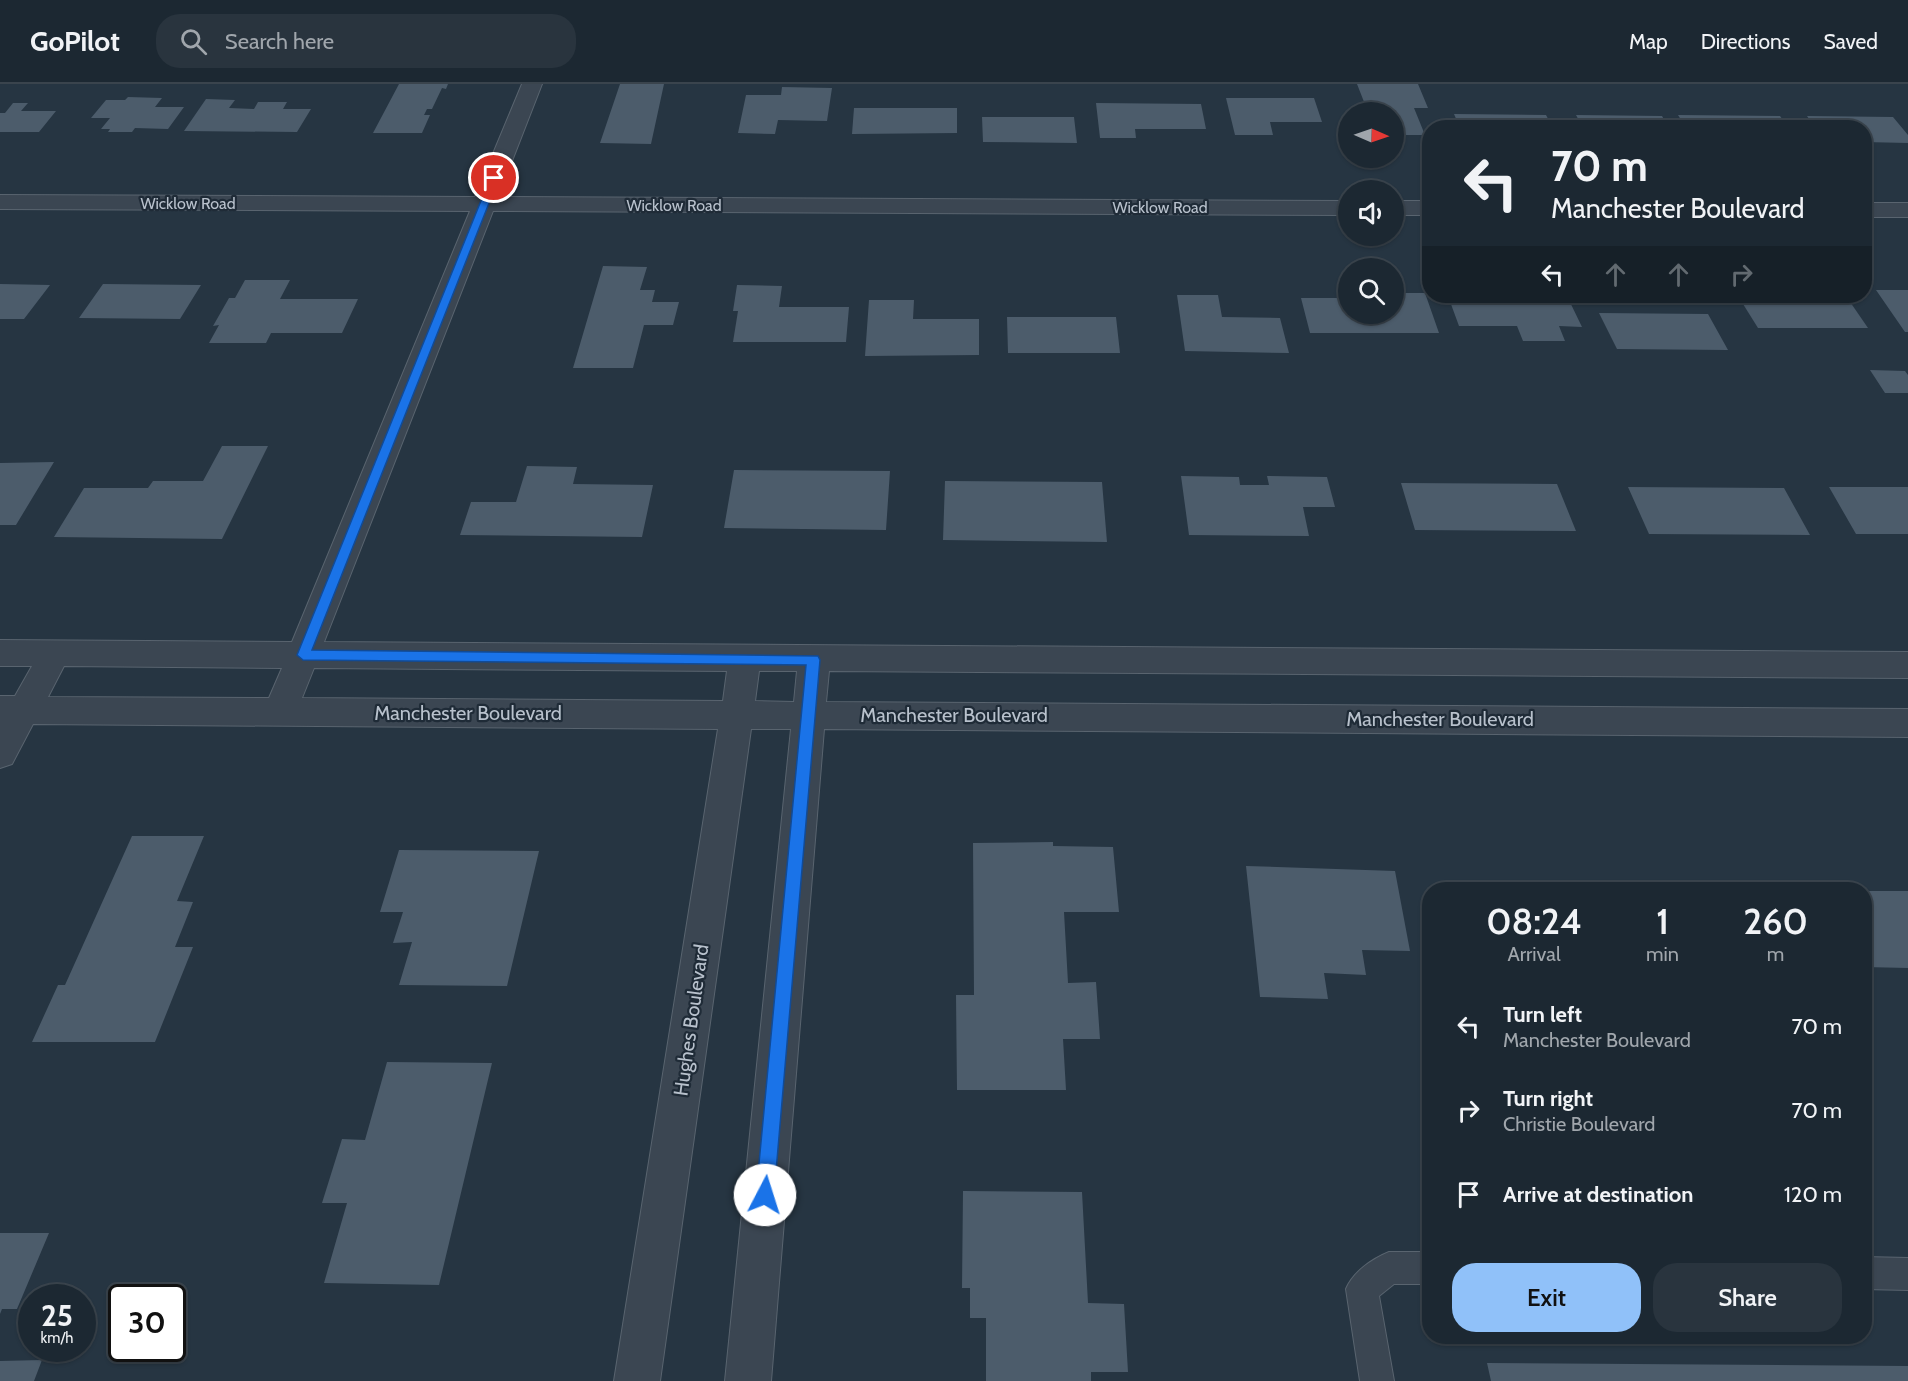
<!DOCTYPE html>
<style>
body{margin:0;font-family:Cabin,sans-serif;background:#29343e;color:#f1f3f6;height:100vh;display:flex;flex-direction:column;font-size:22px;white-space:nowrap}
*{box-sizing:border-box;margin:0}
p{font-size:20px;color:#a0a6ac}
.icon{flex:none;width:33px;height:33px;fill:none;stroke:currentColor;stroke-width:2;stroke-linecap:round;stroke-linejoin:round}
.map{position:relative;flex:1;overflow:hidden}
.side{position:absolute;left:1422px;top:798px;width:450px;height:462px;display:flex;flex-direction:column;background:#1c2832;border-radius:24px;box-shadow:0 2px 4px #0004,0 0 0 2px #3a444d}
.side>*{flex:none}
.guide{position:absolute;left:1422px;top:36px;width:450px;height:183px;border-radius:24px;box-shadow:0 2px 4px #0004,0 0 0 2px #3a444d;background:#1c2832;color:#f1f3f6;overflow:hidden}
.needle{width:39px;rotate:92deg}
.controls{position:absolute;left:1338px;top:18px;display:grid;gap:12px}
.controls a{display:grid;place-items:center;width:66px;height:66px;border-radius:50%;background:#1c2832;box-shadow:0 2px 4px #0004,0 0 0 2px #3a444d;font-size:30px}
.speed{position:absolute;left:18px;top:1200px;display:flex;gap:12px;font-size:30px;font-weight:700;text-align:center}
.speed>*{display:grid;place-content:center;width:78px;height:78px;border-radius:50%;background:#1c2832;box-shadow:0 2px 4px #0004,0 0 0 2px #3a444d;line-height:1}
.speed small{font-size:15px;font-weight:400}
.speed .limit{border:3px solid #111;border-radius:9px;background:#fff;color:#111}
.pin{position:absolute;display:grid;place-items:center;width:51px;height:51px;color:#fff;margin:-26px;border:3px solid #fff;border-radius:50%;box-shadow:0 2px 6px #0007}
.me{position:absolute;width:66px;margin:-33px;rotate:5deg;stroke-linejoin:round;filter:drop-shadow(0 0 4px #0008)}
.turn{display:flex;align-items:center;gap:21px;height:126px;padding:0 30px;font-size:27px}
.turn .icon{width:78px;height:78px;stroke-width:2.5}
.turn b{display:block;font-size:42px;line-height:51px}
.lanes{display:flex;align-items:center;height:57px;padding:0 30px;background:#0003;justify-content:center;gap:30px;direction:ltr}
.lanes .off{opacity:.35}
.eta{display:flex;justify-content:space-evenly;align-items:center;height:102px;text-align:center}
.eta b{font-size:36px;font-weight:600;line-height:42px}
.primary-button{display:flex;gap:12px;margin-top:auto;padding:12px 30px}
.primary-button a{flex:1;height:69px;border-radius:24px;background:#90c1f9;color:#111;font-size:24px;font-weight:600;line-height:69px;text-align:center}
.primary-button a+a{background:#29343e;color:#f1f3f6}
ul{padding:0;list-style:none}
li{display:flex;align-items:center;gap:18px;height:84px;padding:0 30px}
li div{flex:1}
li b{display:block;font-size:22px}
li em{font-style:normal}
header{display:flex;align-items:center;gap:36px;box-sizing:border-box;height:84px;padding:0 30px;background:#1c2832;border-bottom:2px solid #3a444d}
header strong{font-size:28px}
nav{display:flex;gap:33px;margin-inline-start:auto;font-size:21px}
.search{width:420px;height:54px;background:#29343e;display:flex;align-items:center;gap:15px;box-sizing:border-box;padding:0 21px;border-radius:24px;color:#a0a6ac;font-size:22px}
.map>svg:first-child{display:block}
.building{fill:#4c5c6b}
.lines{fill:none;stroke-linecap:round;stroke-linejoin:round}
.service-casing{stroke:#59646f;stroke-width:2}
.minor-casing{stroke:#59646f;stroke-width:2}
.service{fill:#3b4652;fill-rule:evenodd}
.minor{fill:#3b4652;fill-rule:evenodd}
.route{fill:#1a73e8;stroke:#114b97;stroke-width:1.5}
.labels{text-anchor:middle;stroke-width:4.5;stroke-linejoin:round;paint-order:stroke}
.far-street-label{font-size:16px;fill:#b8c1cc;stroke:#1f2b37}
.street-label{font-size:20px;fill:#b8c1cc;stroke:#1f2b37}
</style>
<header>
<strong>GoPilot</strong>
<div class="search"><svg class="icon" aria-label="search" viewBox="0 0 24 24"><circle cx="10" cy="10" r="6"/><path d="M15 15l6 6"/></svg>Search here</div>
<nav><a>Map</a><a>Directions</a><a>Saved</a></nav>
</header>
<div class="map">
<svg width="1908" height="1297" viewBox="0 0 1908 1297">
<rect width="100%" height="100%" fill="#263542"/>
<path class="building" d="M399,0H448L446,5L442,4L432,25H427L424,31H430L422,49H373Z
M620,0H664L651,60L600,59Z
M1357,0H1418L1428,24H1414L1425,51H1394V28H1368Z
M782,3L832,4L827,37L778,36L775,50L738,49L746,11H781Z
M128,13L162,14L155,23H184L168,45L135,44L132,48H108L110,45H101L110,34H91L106,16H125Z
M1226,14H1314L1322,38H1270L1273,51H1235Z
M206,15L235,16L229,24L254,25L258,18H287L283,25H311L297,48L184,47Z
M13,19H28L21,27H56L39,48H0V29H5Z
M1096,19L1201,20L1206,45H1135L1136,54H1100Z
M854,24H957V49L852,50Z
M1454,30L1546,31L1553,44H1460Z
M1576,31L1662,32L1669,44H1583Z
M1678,31L1780,32L1789,44H1686Z
M1807,32L1893,33L1908,51V59L1864,58V44H1815Z
M982,33H1074L1077,59L983,58Z
M603,182L647,183L640,206H655L652,218H679L673,241H644L633,284H573Z
M245,196H290L280,215H358L342,249H271L266,259H209L219,241L213,242L229,214H235Z
M0,200L50,201L24,235H0Z
M103,200L201,201L180,235L79,234Z
M737,201L782,202L779,223H849L846,258H733L738,227H733Z
M1876,206H1908V248H1905Z
M1394,209H1425L1439,249H1310L1301,214H1348V230H1394Z
M1177,211H1218L1222,233L1280,234L1289,269L1185,267Z
M1448,212H1567L1582,243L1559,242L1565,257H1523L1517,242H1459Z
M1738,212H1846L1868,244H1758Z
M869,216H914L913,235H979V271L865,272Z
M1599,229L1708,230L1728,266L1617,265Z
M1007,233H1116L1120,269H1008Z
M1870,286L1905,287L1908,291V309H1885Z
M222,362H268L222,455L54,453L84,404H148L153,397H203Z
M54,378L16,441H0V379Z
M527,382L577,383L573,400L653,401L642,453L460,451L471,418H516Z
M734,386L890,387L886,446L724,444Z
M1181,392L1239,393L1240,401H1269L1267,392L1327,393L1335,423H1303L1309,452L1189,451Z
M945,397L1102,398L1107,458L943,456Z
M1401,399L1557,400L1576,447L1415,446Z
M1628,403L1784,404L1810,451L1649,450Z
M1829,403H1908V450H1856Z
M132,752H204L177,817L193,818L175,863H193L155,958H32L58,901H65Z
M1053,758V762L1113,763L1119,828H1064L1068,899L1096,898L1100,955H1063L1066,1006H957L956,911H974L973,759Z
M399,766L539,767L507,902L399,901L412,858L393,859L403,828H380Z
M1246,782L1395,787L1410,867L1362,866L1366,891L1324,889L1328,915L1260,913Z
M1864,807H1908V884L1864,883Z
M387,978L492,979L439,1201L324,1199L347,1119H322L342,1055L365,1056Z
M963,1107L1082,1108L1088,1219L1124,1220L1128,1288H1091V1297H986V1234H970V1204H962Z
M0,1149H49L17,1225H2L0,1230Z
M42,1276L34,1297H0V1277Z
M1487,1279L1908,1282V1297H1491Z"/>
<g class="lines">
<defs>
<path id="service" d="M1389,1168H1430V1200H1394L1379,1212L1394,1297H1360L1346,1205C1353,1188 1372,1175 1389,1168Z
M1864,1173L1908,1174V1206L1864,1205Z"/>
<path id="minor" d="M522,0H542L498,113L1348,117V131L493,127L324,558L1908,568V594L829,587L826,618L1908,625V653L824,645L771,1297H725L791,645H751L660,1297H614L718,645L33,640L12,680L0,684V612H15L32,582H0V556L292,558L470,127L0,125V111L475,113ZM64,582L282,584L269,614L48,613ZM314,584L727,587L723,617L302,614ZM759,587H797L794,618L755,617Z
M1394,117H1430V131H1394Z
M1864,119H1908V133H1864Z"/>
</defs>
<use href="#service" class="service-casing"/>
<use href="#minor" class="minor-casing"/>
<use href="#service" class="service"/>
<use href="#minor" class="minor"/>
</g>
<path class="route" d="M491,92L499,94L312,566L818,572L820,576L774,1111L771,1117L765,1120L759,1117L756,1111L806,581L303,576L297,571Z"/>
<g class="labels">
<g class="far-street-label">
<text x="188" y="125">Wicklow Road</text>
<text x="674" y="127">Wicklow Road</text>
<text x="1160" y="129">Wicklow Road</text>
</g>
<g class="street-label">
<text x="468" y="636">Manchester Boulevard</text>
<text x="954" y="638">Manchester Boulevard</text>
<text x="1440" y="642">Manchester Boulevard</text>
<text transform="translate(691 936) rotate(-82)" y="7">Hughes Boulevard</text>
</g>
</g>
</svg>
<div class="controls">
<a><svg class="needle" viewBox="-14 -14 28 28"><path d="M0-13l5 13h-10z" fill="#e53935"/><path d="M0 13l5-13h-10z" fill="#a0a6ac"/></svg></a>
<a><svg class="icon" aria-label="sound" viewBox="0 0 24 24"><path d="M4 9h4l5-4v14l-5-4H4zM17 9q2 3 0 6"/></svg></a>
<a><svg class="icon" aria-label="search" viewBox="0 0 24 24"><circle cx="10" cy="10" r="6"/><path d="M15 15l6 6"/></svg></a>
</div>
<div class="speed"><div>25<small>km/h</small></div><div class="limit">30</div></div>
<div class="pin" style="left:494px;top:94px;background:#d93025"><svg class="icon" aria-label="arrive" viewBox="0 0 24 24"><path d="M6 21V4h12l-3 4 3 4H6"/></svg></div>
<svg class="me" style="left:765px;top:1111px" viewBox="-20 -20 40 40"><circle r="19" fill="#fff"/><path d="M0-13L10 11 0 6-10 11z" fill="#1a73e8"/></svg>
<div class="guide">
<div class="turn"><svg class="icon" aria-label="left" viewBox="0 0 24 24"><path d="M17 20v-9H6M10 6l-5 5 5 5"/></svg><div><b>70 m</b>Manchester Boulevard</div></div>
<div class="lanes"><svg class="icon" aria-label="left" viewBox="0 0 24 24"><path d="M17 20v-9H6M10 6l-5 5 5 5"/></svg><svg class="icon off" aria-label="ahead" viewBox="0 0 24 24"><path d="M12 20V5M6 11l6-6 6 6"/></svg><svg class="icon off" aria-label="ahead" viewBox="0 0 24 24"><path d="M12 20V5M6 11l6-6 6 6"/></svg><svg class="icon off" aria-label="right" viewBox="0 0 24 24"><path d="M7 20v-9h11M14 6l5 5-5 5"/></svg></div>
</div>
<section class="side">
<div class="eta">
<div><b>08:24</b><p>Arrival</p></div>
<div><b>1</b><p>min</p></div>
<div><b>260</b><p>m</p></div>
</div>
<ul>
<li><svg class="icon" aria-label="left" viewBox="0 0 24 24"><path d="M17 20v-9H6M10 6l-5 5 5 5"/></svg><div><b>Turn left</b><p>Manchester Boulevard</p></div><em>70 m</em></li>
<li><svg class="icon" aria-label="right" viewBox="0 0 24 24"><path d="M7 20v-9h11M14 6l5 5-5 5"/></svg><div><b>Turn right</b><p>Christie Boulevard</p></div><em>70 m</em></li>
<li><svg class="icon" aria-label="arrive" viewBox="0 0 24 24"><path d="M6 21V4h12l-3 4 3 4H6"/></svg><div><b>Arrive at destination</b></div><em>120 m</em></li>
</ul>
<div class="primary-button"><a>Exit</a><a>Share</a></div>
</section>
</div>
